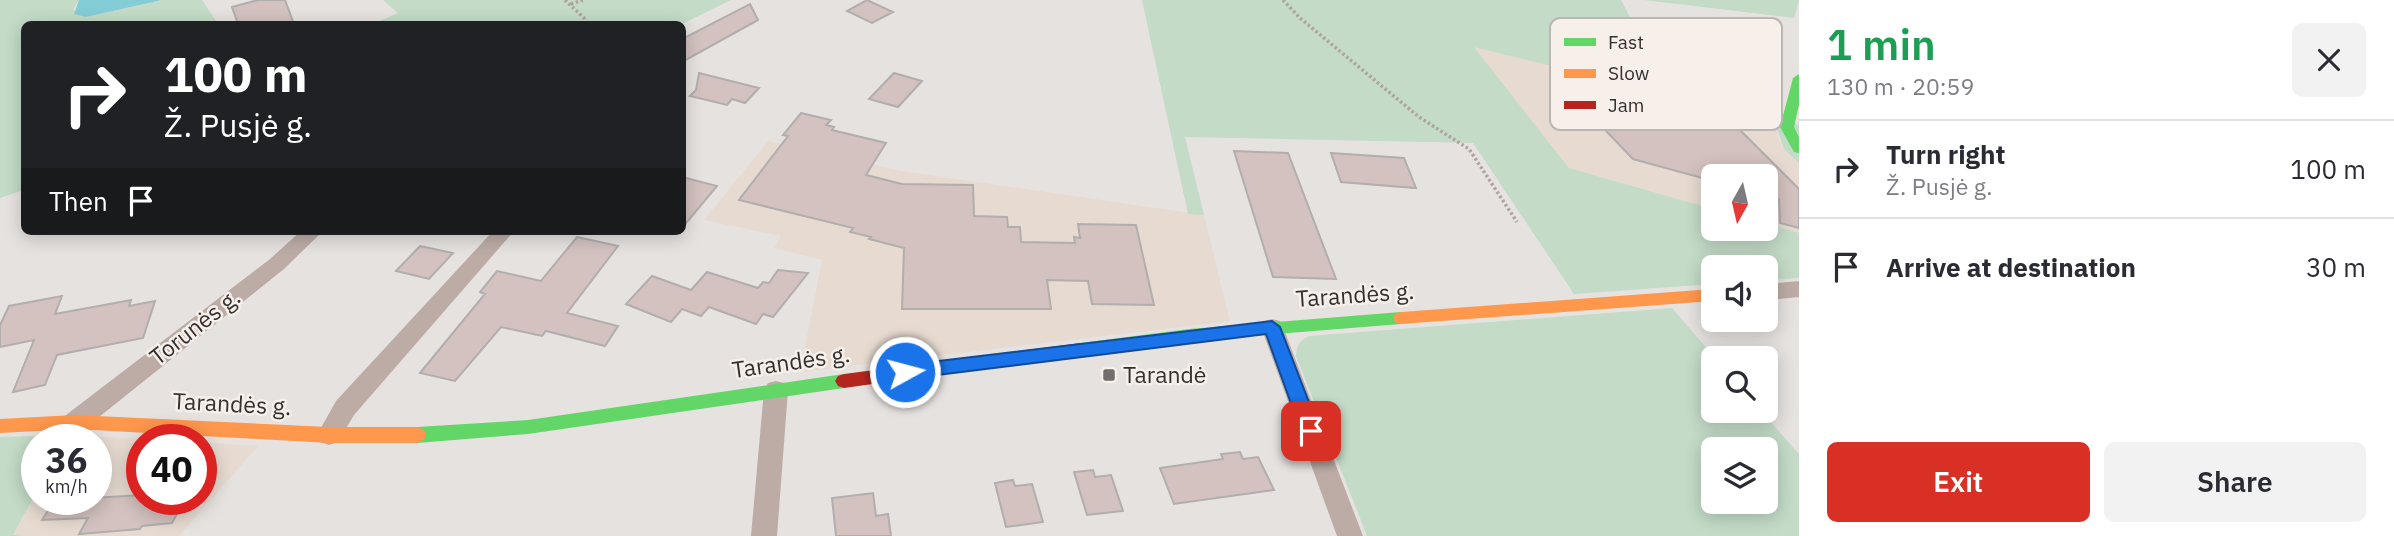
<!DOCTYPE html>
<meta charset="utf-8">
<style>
body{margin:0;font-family:"IBM Plex Sans",sans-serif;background:#f2f2f3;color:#2b2b33;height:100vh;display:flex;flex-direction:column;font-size:26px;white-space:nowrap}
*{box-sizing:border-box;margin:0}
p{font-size:23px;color:#7c7c81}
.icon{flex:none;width:38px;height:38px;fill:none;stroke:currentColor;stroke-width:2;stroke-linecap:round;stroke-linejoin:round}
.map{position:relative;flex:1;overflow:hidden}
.side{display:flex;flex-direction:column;background:#fff;width:595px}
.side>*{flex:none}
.hud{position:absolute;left:21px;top:21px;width:665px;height:214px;border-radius:10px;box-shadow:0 4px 18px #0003;background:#202124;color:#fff;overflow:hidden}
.needle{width:46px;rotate:188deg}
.buttons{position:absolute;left:1701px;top:164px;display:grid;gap:14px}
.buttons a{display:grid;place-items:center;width:77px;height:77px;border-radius:10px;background:#fff;box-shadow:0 4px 18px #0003;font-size:35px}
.speed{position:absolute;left:21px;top:424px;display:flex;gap:14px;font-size:35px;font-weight:700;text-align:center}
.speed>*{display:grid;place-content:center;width:91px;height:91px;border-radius:50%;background:#fff;box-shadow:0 4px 18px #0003;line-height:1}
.speed small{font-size:18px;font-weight:400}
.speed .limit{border:10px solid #d22;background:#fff;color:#111}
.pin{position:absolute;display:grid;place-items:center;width:60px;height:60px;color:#fff;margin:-30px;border-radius:14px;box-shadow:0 4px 10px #0006}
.me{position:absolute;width:77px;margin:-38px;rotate:83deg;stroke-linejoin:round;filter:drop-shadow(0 0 5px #0008)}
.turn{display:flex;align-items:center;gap:24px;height:147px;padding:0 28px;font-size:32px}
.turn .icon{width:91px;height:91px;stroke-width:2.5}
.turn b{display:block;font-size:49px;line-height:60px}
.then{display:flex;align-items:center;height:66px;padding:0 28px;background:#0003;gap:14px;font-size:26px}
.round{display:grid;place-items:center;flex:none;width:74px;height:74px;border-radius:10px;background:#f2f2f3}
.overview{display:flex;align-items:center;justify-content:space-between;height:119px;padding:0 28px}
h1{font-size:42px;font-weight:600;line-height:52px;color:#1e9e55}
.button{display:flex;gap:14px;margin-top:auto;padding:14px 28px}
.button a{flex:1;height:80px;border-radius:10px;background:#d93025;color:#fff;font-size:28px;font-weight:600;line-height:80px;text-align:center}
.button a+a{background:#f2f2f3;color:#2b2b33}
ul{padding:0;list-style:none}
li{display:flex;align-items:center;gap:21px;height:98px;padding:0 28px;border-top:2px solid #e1e1e2}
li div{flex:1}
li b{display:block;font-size:26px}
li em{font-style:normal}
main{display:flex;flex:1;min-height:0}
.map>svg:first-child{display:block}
.commercial{fill:#e7dbd1}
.green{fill:#c3dbc7;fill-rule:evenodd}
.water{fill:#84ccd6}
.building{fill:#d3c2bf;stroke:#b1aead;stroke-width:2}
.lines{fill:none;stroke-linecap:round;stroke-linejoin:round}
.path{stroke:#aea39f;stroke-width:3.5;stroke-dasharray:2.5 2.5;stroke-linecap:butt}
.street{fill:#bcaca5;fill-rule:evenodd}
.fast{fill:#63d668;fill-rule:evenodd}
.slow{fill:#ff974d;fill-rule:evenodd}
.jam{fill:#b3261e;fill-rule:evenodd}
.route{fill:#1a73e8;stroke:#114b97;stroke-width:2}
.poi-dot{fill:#726e6d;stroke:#f6efea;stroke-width:2.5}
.labels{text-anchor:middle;stroke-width:5;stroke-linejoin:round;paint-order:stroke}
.street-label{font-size:23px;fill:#33302f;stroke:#f6efea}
.poi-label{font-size:23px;fill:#33302f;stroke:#f6efea;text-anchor:start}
.key{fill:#f6efea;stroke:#bcb6b2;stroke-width:2}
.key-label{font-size:19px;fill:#33302f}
</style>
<main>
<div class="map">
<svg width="1799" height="536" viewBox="0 0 1799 536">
<rect width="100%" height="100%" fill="#e6e2e0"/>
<path class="commercial" d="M1473,46L1775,120L1777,135L1784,149L1799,163V233L1766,223V177H1713V209L1569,168Z
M768,141L902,171L1204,215L1230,321L800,372L822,260L774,248L781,236L704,220Z
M66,435L143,439L142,499H201V442L258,446L179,536H13L37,491V499H96V439H64Z"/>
<path class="green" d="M0,0H79L73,10L86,17L162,0H202L218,24H24V190L0,198Z
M383,0H731L682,24H372L398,13Z
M1142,0H1621L1645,46L1799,125V163L1784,149L1774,120L1474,47L1569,168L1713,209V229H1766V223L1799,233V278L1766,280V268H1713V284L1574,294L1473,143L1185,137L1204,215L1188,214Z
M1644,0H1799L1794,18Z
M1672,308L1716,359H1713V411H1761L1799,454V536H1367L1296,356C1297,345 1299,341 1309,336ZM1713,450H1766V502H1713Z
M66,435L64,439H37V491L13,535L24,536H0V437Z"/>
<path class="water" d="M79,0H162L86,17L74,14Z"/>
<path class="building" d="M258,0H285L294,24H238L232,7Z
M867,0L893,12L872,23L847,11Z
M750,4L758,20L682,62V39Z
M699,73L759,88L745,103L732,99L727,105L690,96L696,90Z
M894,73L922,81L898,107L869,99Z
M1587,88L1735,125L1799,189V228L1780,223L1779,199L1766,196V177H1713V181L1633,159L1583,107Z
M801,113L831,120L826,125L834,127L832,130L886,143L866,175L902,184L973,185L974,216L1007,217L1008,227H1020L1021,242L1075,243L1074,237L1080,238L1078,224L1136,225L1154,305L1092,304L1088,281L1047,280L1051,309H902L904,248L869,239L871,237L850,232L853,228L739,200L788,136L783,135Z
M1234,151L1288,153L1336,279L1273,277Z
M1331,153L1404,158L1416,188L1341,182Z
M682,177L717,186L682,228Z
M577,237L618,246L567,313L618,326L605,346L546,331L542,336L501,327L455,381L420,373L485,294L480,292L497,271L541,281Z
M420,246L453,253L429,279L396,271Z
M778,270L808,273L773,317L763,314L756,324L709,307L701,316L682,309L671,322L626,304L652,276L691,290L707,272L758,288L763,282L769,283Z
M62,296L55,314L131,300L129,306L155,301L143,338L57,355L45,385L13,392L34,340L0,347V325L9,306Z
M1240,452L1243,459L1258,457L1274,490L1174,504L1160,468L1223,459L1221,454Z
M1093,470L1095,477L1111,475L1123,511L1087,515L1074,472Z
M1013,480L1015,486L1032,484L1043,522L1006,527L995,483Z
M873,493L876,516L888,514L891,536H836L832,498Z
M142,495V499H185L172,523L142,526L140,529L79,534L88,518L42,520L55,500Z"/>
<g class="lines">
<path class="path" d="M565,0L584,18L586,24
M1283,0L1300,18L1419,117L1469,149L1517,222
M571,4L583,0"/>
<path class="street" d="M301,231H323L284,269L84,429L75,432L66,429L63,422L66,415L270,259Z
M493,231H514L354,415L338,442L329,445L320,442L317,435L336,401Z
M1799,281V297L1766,300V284Z
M1272,319L1280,321L1283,327L1363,536H1337L1261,327L1264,321Z
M776,381L784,383L788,390L777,536H751L764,390L768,383Z"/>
<path class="fast" d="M1799,74V105L1794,127L1799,137V153L1794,152L1780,127L1793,78Z
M1401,312L1407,314L1409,318L1407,322L1401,324L1189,341L1081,355L1075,354L1072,349L1075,344L1081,343L1189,329Z
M844,374L850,376L853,381L850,386L844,388L528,434L417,443L410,440L408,435L410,430L417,427L528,420Z"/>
<path class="slow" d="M1713,289V301L1401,324L1395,322L1393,318L1395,314L1401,312Z
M75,415L329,427H417L424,430L426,435L424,440L417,443H329L75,429L0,433V419Z"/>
<path class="jam" d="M1081,343L1087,344L1090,349L1087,354L1081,355L844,388L838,386L835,381L838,376L844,374Z"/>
</g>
<path class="route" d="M1272,321L1280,327L1320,431L1317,437L1311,439L1304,437L1301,431L1266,334L905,379L898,377L896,372L898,367L905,365Z"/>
<rect class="poi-dot" x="1102" y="368" width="14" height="14" rx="3.5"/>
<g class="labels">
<g class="street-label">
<text transform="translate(1355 295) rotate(-4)" y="8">Tarandės g.</text>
<text transform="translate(195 327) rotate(-38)" y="8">Torunės g.</text>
<text transform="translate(791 362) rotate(-8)" y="8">Tarandės g.</text>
<text transform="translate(232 404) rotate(3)" y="8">Tarandės g.</text>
</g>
<g class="poi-label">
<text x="1123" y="383">Tarandė</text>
</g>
</g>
<rect x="1550" y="18" width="232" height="112" rx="10" class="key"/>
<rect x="1564" y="38" width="32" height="8" fill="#63d668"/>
<rect x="1564" y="69" width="32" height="9" fill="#ff974d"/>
<rect x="1564" y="101" width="32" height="8" fill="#b3261e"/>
<g class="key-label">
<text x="1608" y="49">Fast</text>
<text x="1608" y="80">Slow</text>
<text x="1608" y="112">Jam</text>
</g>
</svg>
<div class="buttons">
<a><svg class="needle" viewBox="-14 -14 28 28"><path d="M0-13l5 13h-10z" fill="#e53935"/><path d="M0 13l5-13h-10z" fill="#7c7c81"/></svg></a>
<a><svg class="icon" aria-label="sound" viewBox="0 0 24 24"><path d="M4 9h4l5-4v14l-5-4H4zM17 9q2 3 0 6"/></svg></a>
<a><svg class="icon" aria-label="search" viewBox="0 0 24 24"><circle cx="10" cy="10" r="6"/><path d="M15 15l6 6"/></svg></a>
<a><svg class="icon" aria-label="layers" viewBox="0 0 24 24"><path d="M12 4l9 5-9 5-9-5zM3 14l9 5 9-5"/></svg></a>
</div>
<div class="speed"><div>36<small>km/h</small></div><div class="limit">40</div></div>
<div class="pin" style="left:1311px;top:431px;background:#d93025"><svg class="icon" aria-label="arrive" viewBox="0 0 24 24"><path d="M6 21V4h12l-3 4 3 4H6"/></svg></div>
<svg class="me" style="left:905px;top:372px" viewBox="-20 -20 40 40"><circle r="17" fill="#1a73e8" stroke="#fff" stroke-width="3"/><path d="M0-11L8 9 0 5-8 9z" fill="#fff"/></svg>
<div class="hud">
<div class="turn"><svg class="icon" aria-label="right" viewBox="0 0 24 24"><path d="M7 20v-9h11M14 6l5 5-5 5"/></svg><div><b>100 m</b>Ž. Pusjė g.</div></div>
<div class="then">Then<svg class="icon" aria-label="arrive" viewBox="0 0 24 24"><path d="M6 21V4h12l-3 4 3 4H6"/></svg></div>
</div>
</div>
<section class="side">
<div class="overview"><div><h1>1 min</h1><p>130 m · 20:59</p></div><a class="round"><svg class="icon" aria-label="close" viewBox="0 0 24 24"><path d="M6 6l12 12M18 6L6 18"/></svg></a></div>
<ul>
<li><svg class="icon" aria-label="right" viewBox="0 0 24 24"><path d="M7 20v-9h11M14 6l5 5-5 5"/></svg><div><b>Turn right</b><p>Ž. Pusjė g.</p></div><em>100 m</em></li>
<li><svg class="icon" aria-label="arrive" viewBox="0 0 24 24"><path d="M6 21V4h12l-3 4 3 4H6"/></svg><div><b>Arrive at destination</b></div><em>30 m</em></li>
</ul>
<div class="button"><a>Exit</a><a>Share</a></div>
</section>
</main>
